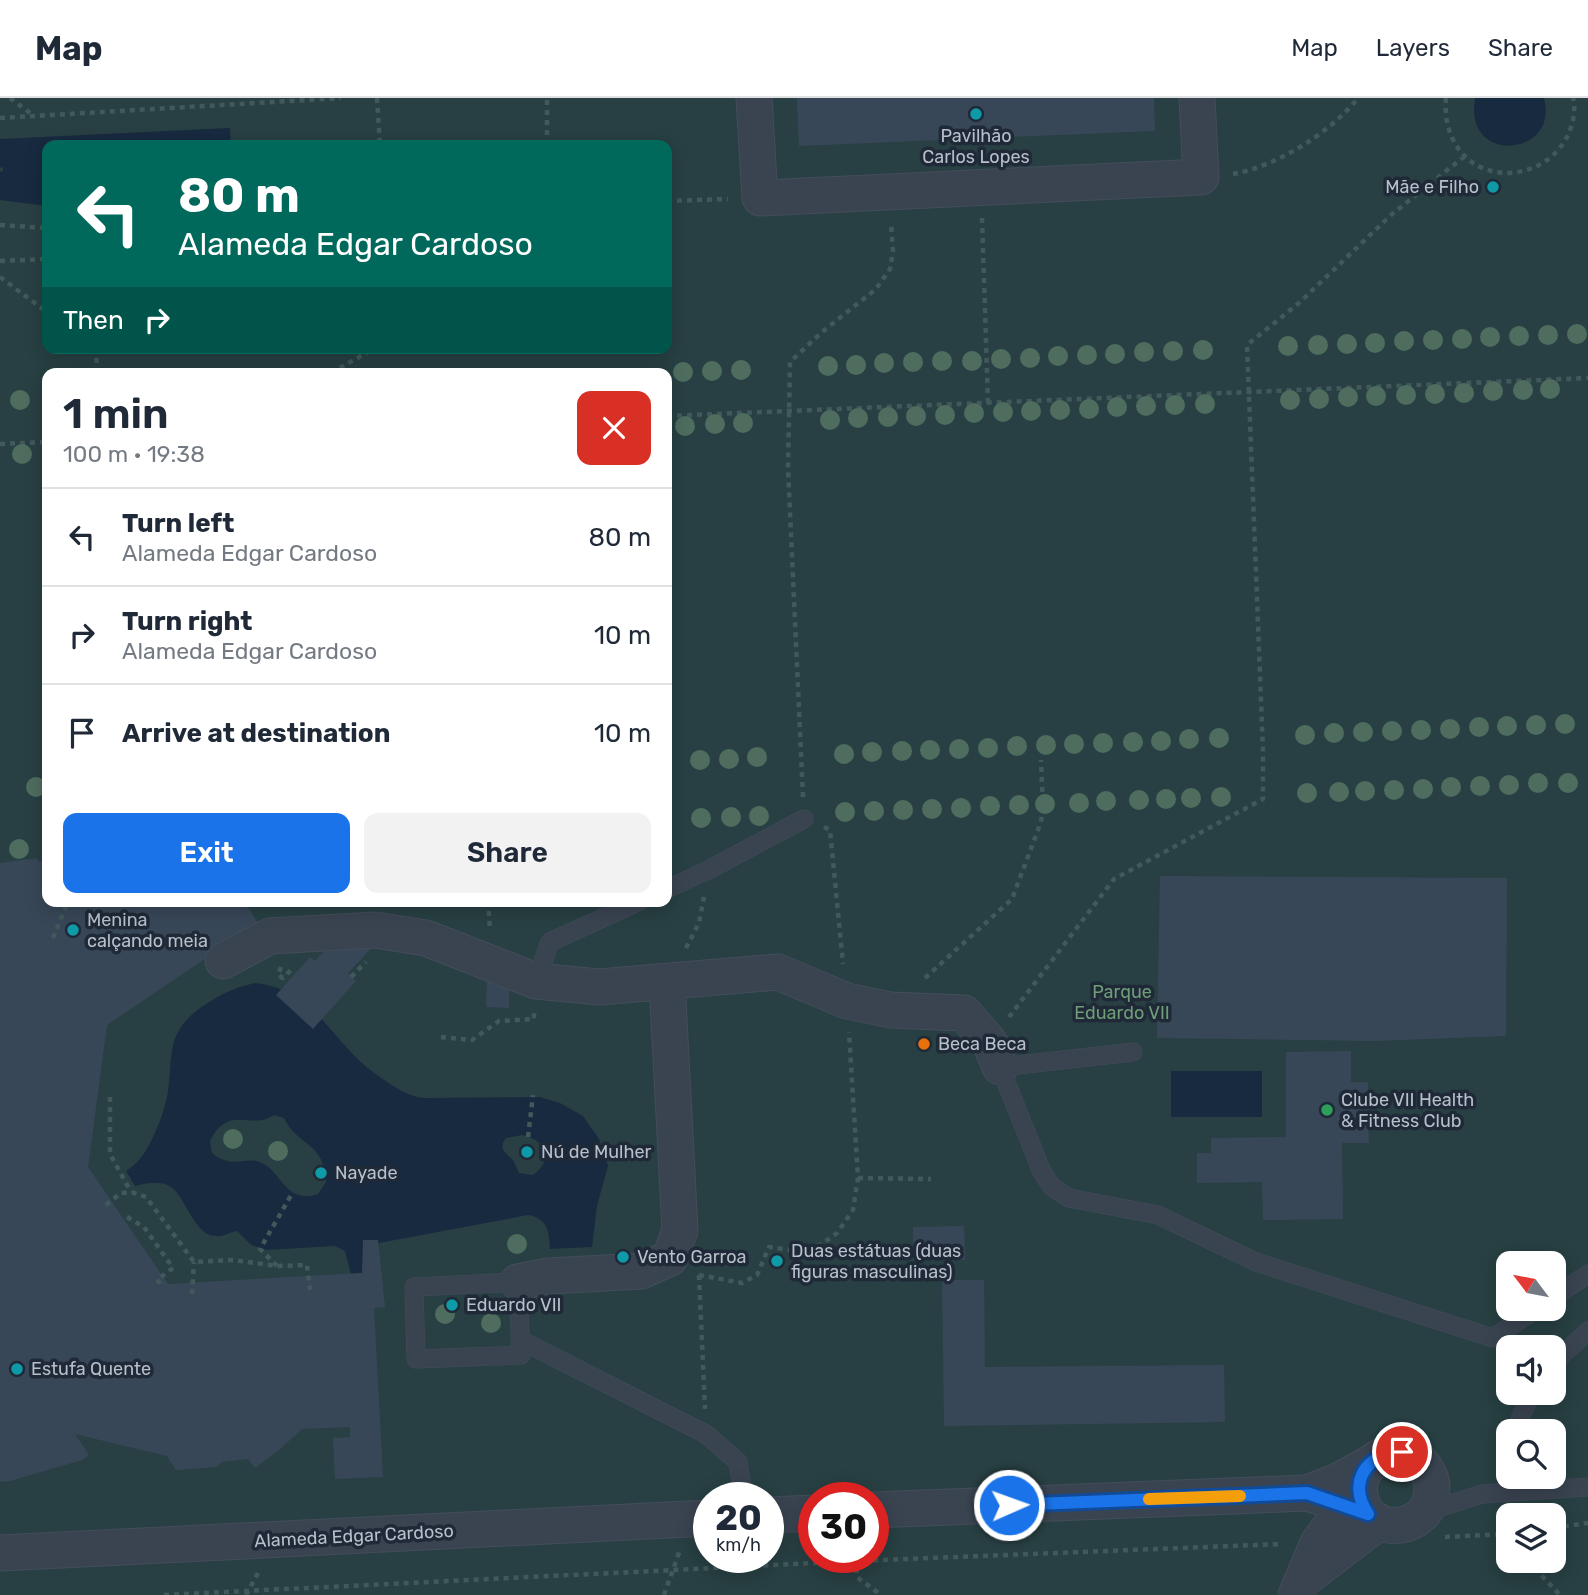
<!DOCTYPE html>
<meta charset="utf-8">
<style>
body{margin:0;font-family:Rubik,sans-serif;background:#f2f2f3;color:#1f2937;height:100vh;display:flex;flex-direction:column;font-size:26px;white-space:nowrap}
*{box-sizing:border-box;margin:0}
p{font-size:23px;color:#747a83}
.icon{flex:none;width:38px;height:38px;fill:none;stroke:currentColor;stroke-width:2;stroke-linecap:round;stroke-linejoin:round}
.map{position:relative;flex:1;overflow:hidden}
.side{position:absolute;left:42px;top:270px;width:630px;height:539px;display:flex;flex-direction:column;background:#fff;border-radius:14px;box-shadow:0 4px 18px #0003}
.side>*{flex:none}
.hud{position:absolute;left:42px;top:42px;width:630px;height:214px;border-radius:14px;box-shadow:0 4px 18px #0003;background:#00695c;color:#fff;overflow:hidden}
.needle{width:46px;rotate:302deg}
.controls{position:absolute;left:1496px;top:1153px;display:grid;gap:14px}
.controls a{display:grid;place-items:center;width:70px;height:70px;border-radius:14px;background:#fff;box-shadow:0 4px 18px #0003;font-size:35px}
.speed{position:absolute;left:693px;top:1384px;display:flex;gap:14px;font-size:35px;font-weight:700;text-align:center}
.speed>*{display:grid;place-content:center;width:91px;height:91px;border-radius:50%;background:#fff;box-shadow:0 4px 18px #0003;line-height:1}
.speed small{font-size:18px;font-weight:400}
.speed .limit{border:10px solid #d22;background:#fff;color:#111}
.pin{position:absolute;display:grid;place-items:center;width:60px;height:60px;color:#fff;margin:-30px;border:4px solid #fff;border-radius:50%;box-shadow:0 2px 7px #0007}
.me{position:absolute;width:77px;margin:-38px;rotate:88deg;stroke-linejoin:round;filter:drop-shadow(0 0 5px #0008)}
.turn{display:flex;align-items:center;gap:24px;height:147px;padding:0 21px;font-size:32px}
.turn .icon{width:91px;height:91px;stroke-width:2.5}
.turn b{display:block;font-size:49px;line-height:60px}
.then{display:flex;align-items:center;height:66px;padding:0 21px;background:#0003;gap:14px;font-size:26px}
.round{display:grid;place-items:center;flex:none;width:74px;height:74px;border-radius:14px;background:#f2f2f3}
.headline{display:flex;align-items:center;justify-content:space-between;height:119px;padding:0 21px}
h1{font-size:42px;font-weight:600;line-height:52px}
.action{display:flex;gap:14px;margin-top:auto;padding:14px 21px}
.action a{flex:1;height:80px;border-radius:14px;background:#1a73e8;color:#fff;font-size:28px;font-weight:600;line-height:80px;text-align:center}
.action a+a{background:#f2f2f3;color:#1f2937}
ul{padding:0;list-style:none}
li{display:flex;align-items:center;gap:21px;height:98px;padding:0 21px;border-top:2px solid #e0e1e3}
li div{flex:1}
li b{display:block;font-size:26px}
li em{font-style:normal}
header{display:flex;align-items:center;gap:42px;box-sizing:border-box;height:98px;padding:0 35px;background:#fff;border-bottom:2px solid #e0e1e3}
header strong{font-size:33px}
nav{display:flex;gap:38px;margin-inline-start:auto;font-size:24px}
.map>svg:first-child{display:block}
.green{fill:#284043;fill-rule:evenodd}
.water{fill:#182a40;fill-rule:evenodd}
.building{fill:#384758}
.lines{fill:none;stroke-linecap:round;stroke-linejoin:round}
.lane-casing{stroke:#444d5b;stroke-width:19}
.street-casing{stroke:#444d5b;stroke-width:37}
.path{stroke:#41595a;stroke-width:4.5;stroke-dasharray:5 5;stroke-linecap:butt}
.lane{stroke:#3a4451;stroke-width:18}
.street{stroke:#3a4451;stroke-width:35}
.tree{fill:#4e6d5f}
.route-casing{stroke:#114b97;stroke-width:18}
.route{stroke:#1a73e8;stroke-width:12}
.slow{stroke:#f59e0b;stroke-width:12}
.culture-dot{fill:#0f9aa8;stroke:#1f2937;stroke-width:2.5}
.food-dot{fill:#e8710a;stroke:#1f2937;stroke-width:2.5}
.leisure-dot{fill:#2e9e5b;stroke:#1f2937;stroke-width:2.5}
.labels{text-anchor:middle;stroke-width:7;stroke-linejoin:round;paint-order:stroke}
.poi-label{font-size:18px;fill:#b7bfcb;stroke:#1f2937;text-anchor:start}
.park-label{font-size:18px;fill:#6e9d77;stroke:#1f2937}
.street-label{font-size:18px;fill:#b7bfcb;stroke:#1f2937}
</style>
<header>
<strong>Map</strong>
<nav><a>Map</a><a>Layers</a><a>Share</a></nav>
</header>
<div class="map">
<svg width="1588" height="1497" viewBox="0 0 1588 1497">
<rect width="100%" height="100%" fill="#263242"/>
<path class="green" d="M0,0H1588V1497H0ZM47,47H667V250H47ZM47,275H667V803H47ZM1508,1166H1554V1211H1508ZM1508,1250H1554V1295H1508ZM1508,1334H1554V1379H1508ZM709,1400H768V1460H709ZM814,1400H873V1460H814ZM1508,1418H1554V1463H1508Z"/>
<path class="water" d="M1475,0H1544C1560,59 1463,68 1475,0Z
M230,30L231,47H47V108L0,102V74L3,73V69L0,70V41Z
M255,885C309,891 324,929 360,963C369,972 380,979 390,986C401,993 412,999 425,1000L540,999L560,1005L583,1018L599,1041L608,1068L597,1108L592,1149L550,1151C549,1133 548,1121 528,1117L379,1145L362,1175L351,1176L345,1153L335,1148L266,1152L251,1147L237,1133C230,1134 223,1139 216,1138C209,1138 205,1135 201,1131C176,1102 182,1075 135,1088L126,1073C137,1066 145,1056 150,1045C158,1030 165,1011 168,994C173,953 166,932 206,906C221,896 236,889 255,885ZM274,1017L284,1020C297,1048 325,1044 326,1084L318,1096C286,1106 283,1077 264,1066C247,1056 234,1073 212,1055L210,1043C229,1005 251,1033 274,1017ZM522,1037C546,1042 555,1061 533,1077L519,1075C517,1071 516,1068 514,1064C507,1054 497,1052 506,1040Z
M1171,973H1262V1019H1171Z"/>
<path class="building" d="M797,0H1154L1155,33L799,48Z
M37,760L39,763L47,764V803H244L258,825L107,927L88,1069L168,1186L362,1175L363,1142H378L385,1209L374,1210L383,1379L335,1381L333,1340L350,1339V1329L302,1331L279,1352L255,1370L248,1361L222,1364L216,1369L176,1372L167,1358L75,1336L89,1357L82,1362L10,1383L0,1384V765Z
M1160,778L1507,780L1506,938L1374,943L1157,940Z
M377,844L348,875L356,883L313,931L276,897L310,859L315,863L331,846Z
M487,880L509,887V910L486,909Z
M1351,953V984H1368L1369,1045H1342L1343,1121L1263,1122L1262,1084L1197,1085V1055H1211V1040L1286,1039V954Z
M964,1128L965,1162H913V1129Z
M942,1182H984L985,1269L1224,1267L1225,1324L944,1328Z"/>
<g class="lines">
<defs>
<path id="lane" d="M667,791L710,771L804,721
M536,883L550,844L640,803
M1133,954L1000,969L1042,1074L1052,1089L1069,1100L1158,1117L1256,1164L1493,1240L1536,1211
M518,1184L521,1257L416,1261L414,1189Z
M1554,1199L1588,1176
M520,1242L706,1336L738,1364L744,1400
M1554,1264L1588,1233
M1518,1334L1520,1320L1532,1295
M1425,1414L1482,1396L1588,1389"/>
<path id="street" d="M754,0L760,100L1201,79L1197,0
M223,863L270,838L375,832L426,840L536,883L599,889L778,874L847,903L891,912L964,915L990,945L1000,969
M518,1184L549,1178L641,1173L670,1160L680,1132L667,884
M1307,1395C1322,1400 1338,1404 1353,1410C1363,1414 1372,1421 1381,1425C1402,1433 1427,1421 1431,1399C1433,1390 1432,1381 1427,1373C1402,1329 1336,1371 1368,1416
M873,1412L1307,1395L1338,1383L1369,1366
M768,1417L814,1415
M0,1455L709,1420
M1307,1479L1379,1424
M1296,1497L1318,1445L1357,1391"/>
</defs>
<use href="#lane" class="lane-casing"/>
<use href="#street" class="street-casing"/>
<path class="path" d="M10,0L34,18
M377,0L380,47
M1446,0C1445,13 1446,25 1451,37C1472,90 1545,85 1568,37C1573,26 1576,12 1573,0
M0,20L341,0
M547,47V0
M1233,76C1277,68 1330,35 1358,0
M667,103L728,101
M982,120L988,305
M0,127L47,130
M0,163L47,161
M0,179L47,214
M96,250L97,275
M331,275L375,250
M667,318L1588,280
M0,346L47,344
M803,699L788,370L790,264L822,234L876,191L890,171L893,153L891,126
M824,729L830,732L843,866
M488,803L490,832
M53,840L66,808
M686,850L699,825L704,799
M281,869L278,877L283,880L293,870
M351,879L366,864
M925,880L1012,801L1041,724L1043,710L1041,662
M1009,919L1114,781L1263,701V653L1247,247L1299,205L1391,117L1465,58
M441,939L472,942L499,923L534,921V915
M110,999V1056L131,1094
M528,1039L533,997
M858,1080L931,1081
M106,1107L121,1095L131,1094L146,1099L194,1164L233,1162L277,1168L307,1167L310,1192
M127,1119L144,1129L173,1170L157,1182L161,1186
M277,1168L260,1151L293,1094
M699,1177L742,1185L757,1177L769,1149L796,1153L822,1146L837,1135L853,1112L858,1080L849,934
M699,1177L705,1311
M192,1196L194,1164
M1554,1430L1588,1425
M1445,1439L1508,1436
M856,1460L857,1479L881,1497
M1528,1463L1560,1497
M164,1497L856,1463L1282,1446
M246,1497L258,1475
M664,1497L680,1452"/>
<use href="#lane" class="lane"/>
<use href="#street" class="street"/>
</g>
<g class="tree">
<circle cx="1577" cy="236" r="10"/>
<circle cx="1548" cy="237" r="10"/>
<circle cx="1519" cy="238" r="10"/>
<circle cx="1490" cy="239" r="10"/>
<circle cx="1462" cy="241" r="10"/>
<circle cx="1433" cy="242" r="10"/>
<circle cx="1404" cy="243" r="10"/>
<circle cx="1375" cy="245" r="10"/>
<circle cx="1347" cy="246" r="10"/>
<circle cx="1318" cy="247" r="10"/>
<circle cx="1288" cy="248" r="10"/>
<circle cx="1203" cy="252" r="10"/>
<circle cx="1173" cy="253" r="10"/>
<circle cx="1144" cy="254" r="10"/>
<circle cx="1115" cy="256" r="10"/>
<circle cx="1087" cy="257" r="10"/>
<circle cx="1058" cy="258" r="10"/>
<circle cx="1030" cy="260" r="10"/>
<circle cx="1001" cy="261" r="10"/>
<circle cx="942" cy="263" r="10"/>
<circle cx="972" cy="263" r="10"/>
<circle cx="913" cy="264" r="10"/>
<circle cx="884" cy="265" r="10"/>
<circle cx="856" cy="267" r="10"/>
<circle cx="828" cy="268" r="10"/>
<circle cx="741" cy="272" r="10"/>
<circle cx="712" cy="273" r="10"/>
<circle cx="683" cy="274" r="10"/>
<circle cx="1550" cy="291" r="10"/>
<circle cx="1523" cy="292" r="10"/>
<circle cx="1493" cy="293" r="10"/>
<circle cx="1464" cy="295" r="10"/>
<circle cx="1435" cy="296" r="10"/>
<circle cx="1406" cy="297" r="10"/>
<circle cx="1376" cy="298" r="10"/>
<circle cx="1348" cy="299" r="10"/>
<circle cx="1319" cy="301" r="10"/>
<circle cx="20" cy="302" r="10"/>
<circle cx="1290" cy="302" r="10"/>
<circle cx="1205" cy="306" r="10"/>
<circle cx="1175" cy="307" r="10"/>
<circle cx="1146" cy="308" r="10"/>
<circle cx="1117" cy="309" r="10"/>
<circle cx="1089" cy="311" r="10"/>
<circle cx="1060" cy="312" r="10"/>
<circle cx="1031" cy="313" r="10"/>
<circle cx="1003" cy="314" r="10"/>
<circle cx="974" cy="315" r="10"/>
<circle cx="945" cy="317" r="10"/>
<circle cx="916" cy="318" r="10"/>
<circle cx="888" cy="319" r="10"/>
<circle cx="858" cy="320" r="10"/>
<circle cx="830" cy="322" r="10"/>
<circle cx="743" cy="325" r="10"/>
<circle cx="715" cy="326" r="10"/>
<circle cx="685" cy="328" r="10"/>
<circle cx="22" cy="356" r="10"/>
<circle cx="1565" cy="626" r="10"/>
<circle cx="1536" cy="627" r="10"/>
<circle cx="1507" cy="628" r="10"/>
<circle cx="1479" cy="629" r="10"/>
<circle cx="1450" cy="631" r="10"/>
<circle cx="1421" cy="632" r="10"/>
<circle cx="1392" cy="633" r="10"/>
<circle cx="1363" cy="634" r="10"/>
<circle cx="1334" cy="635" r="10"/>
<circle cx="1305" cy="637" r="10"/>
<circle cx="1219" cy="640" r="10"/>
<circle cx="1189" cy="641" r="10"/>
<circle cx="1161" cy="643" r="10"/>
<circle cx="1133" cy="644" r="10"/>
<circle cx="1103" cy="645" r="10"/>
<circle cx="1074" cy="646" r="10"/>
<circle cx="1046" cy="647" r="10"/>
<circle cx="1017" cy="648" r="10"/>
<circle cx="988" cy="650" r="10"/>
<circle cx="959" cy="651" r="10"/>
<circle cx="930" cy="652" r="10"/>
<circle cx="902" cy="653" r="10"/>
<circle cx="872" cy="654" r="10"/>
<circle cx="844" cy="656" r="10"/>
<circle cx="757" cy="659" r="10"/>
<circle cx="729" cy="661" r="10"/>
<circle cx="700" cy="662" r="10"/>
<circle cx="1538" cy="685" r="10"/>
<circle cx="1568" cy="685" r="10"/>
<circle cx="1509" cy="687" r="10"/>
<circle cx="1480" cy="688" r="10"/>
<circle cx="36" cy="689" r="10"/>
<circle cx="1451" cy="689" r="10"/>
<circle cx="1423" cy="691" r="10"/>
<circle cx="1394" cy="692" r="10"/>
<circle cx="1365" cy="693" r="10"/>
<circle cx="1339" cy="694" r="10"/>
<circle cx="1307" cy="695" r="10"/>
<circle cx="1221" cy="699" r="10"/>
<circle cx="1191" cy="700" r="10"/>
<circle cx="1166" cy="701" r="10"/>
<circle cx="1139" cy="702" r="10"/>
<circle cx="1106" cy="703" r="10"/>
<circle cx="1079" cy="705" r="10"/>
<circle cx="1045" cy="706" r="10"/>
<circle cx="1019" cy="707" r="10"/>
<circle cx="990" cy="708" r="10"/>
<circle cx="961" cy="710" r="10"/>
<circle cx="932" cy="711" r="10"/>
<circle cx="903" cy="712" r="10"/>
<circle cx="874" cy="713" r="10"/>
<circle cx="845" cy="714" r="10"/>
<circle cx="759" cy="718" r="10"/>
<circle cx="731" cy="719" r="10"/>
<circle cx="701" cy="720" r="10"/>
<circle cx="19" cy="751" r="10"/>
<circle cx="233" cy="1041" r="10"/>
<circle cx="278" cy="1053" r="10"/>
<circle cx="517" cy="1146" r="10"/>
<circle cx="445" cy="1216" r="10"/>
<circle cx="491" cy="1225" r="10"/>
</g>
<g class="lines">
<defs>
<path id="route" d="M1009,1407L1307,1395L1368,1416C1347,1385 1366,1355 1402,1354"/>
</defs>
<use href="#route" class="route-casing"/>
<use href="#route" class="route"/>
<path class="slow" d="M1149,1401L1240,1398"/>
</g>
<g class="culture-dot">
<circle cx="976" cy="16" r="7"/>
<circle cx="1493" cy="89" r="7"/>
<circle cx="73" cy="832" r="7"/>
<circle cx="527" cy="1054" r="7"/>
<circle cx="321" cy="1075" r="7"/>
<circle cx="623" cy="1159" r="7"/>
<circle cx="777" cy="1163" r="7"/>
<circle cx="452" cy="1207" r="7"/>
<circle cx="17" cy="1271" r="7"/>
</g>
<circle class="food-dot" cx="924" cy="946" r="7"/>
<circle class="leisure-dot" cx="1327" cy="1012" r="7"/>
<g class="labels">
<g class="poi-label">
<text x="976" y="44" text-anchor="middle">Pavilhão<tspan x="976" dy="21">Carlos Lopes</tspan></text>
<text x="1479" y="95" text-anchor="end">Mãe e Filho</text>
<text x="87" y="828">Menina<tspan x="87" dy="21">calçando meia</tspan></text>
<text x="938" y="952">Beca Beca</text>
<text x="1341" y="1008">Clube VII Health<tspan x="1341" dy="21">&amp; Fitness Club</tspan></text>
<text x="541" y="1060">Nú de Mulher</text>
<text x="335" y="1081">Nayade</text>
<text x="791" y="1159">Duas estátuas (duas<tspan x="791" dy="21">figuras masculinas)</tspan></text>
<text x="637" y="1165">Vento Garroa</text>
<text x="466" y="1213">Eduardo VII</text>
<text x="31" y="1277">Estufa Quente</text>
</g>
<g class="park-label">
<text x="1122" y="900">Parque<tspan x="1122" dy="21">Eduardo VII</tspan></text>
</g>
<g class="street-label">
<text transform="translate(354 1438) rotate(-3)" y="6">Alameda Edgar Cardoso</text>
</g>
</g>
</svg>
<div class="controls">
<a><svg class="needle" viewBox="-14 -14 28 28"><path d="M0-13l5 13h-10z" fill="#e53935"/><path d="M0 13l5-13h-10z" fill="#747a83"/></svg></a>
<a><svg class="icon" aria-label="sound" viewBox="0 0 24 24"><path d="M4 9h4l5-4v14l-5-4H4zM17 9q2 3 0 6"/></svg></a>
<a><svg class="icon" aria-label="search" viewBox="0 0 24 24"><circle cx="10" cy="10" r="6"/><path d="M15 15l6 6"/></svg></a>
<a><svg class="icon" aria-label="layers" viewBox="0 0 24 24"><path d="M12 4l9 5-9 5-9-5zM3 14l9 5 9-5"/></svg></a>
</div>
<div class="speed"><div>20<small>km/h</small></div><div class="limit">30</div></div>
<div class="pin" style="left:1402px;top:1354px;background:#d93025"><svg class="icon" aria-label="arrive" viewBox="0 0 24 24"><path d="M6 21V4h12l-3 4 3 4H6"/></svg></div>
<svg class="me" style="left:1009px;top:1407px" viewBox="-20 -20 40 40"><circle r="17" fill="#1a73e8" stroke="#fff" stroke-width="3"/><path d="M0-11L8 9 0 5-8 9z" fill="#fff"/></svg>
<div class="hud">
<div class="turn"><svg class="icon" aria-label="left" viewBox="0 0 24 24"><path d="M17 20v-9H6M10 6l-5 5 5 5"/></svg><div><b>80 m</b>Alameda Edgar Cardoso</div></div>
<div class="then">Then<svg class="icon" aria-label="right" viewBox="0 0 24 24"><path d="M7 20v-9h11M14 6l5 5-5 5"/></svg></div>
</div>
<section class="side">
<div class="headline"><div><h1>1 min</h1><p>100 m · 19:38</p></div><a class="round" style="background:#d93025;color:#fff"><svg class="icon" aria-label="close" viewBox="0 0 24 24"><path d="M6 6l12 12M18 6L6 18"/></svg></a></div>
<ul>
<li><svg class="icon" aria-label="left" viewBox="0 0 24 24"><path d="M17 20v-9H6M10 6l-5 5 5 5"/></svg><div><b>Turn left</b><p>Alameda Edgar Cardoso</p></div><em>80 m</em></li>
<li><svg class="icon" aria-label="right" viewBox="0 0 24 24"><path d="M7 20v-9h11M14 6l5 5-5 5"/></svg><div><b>Turn right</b><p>Alameda Edgar Cardoso</p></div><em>10 m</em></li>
<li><svg class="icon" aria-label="arrive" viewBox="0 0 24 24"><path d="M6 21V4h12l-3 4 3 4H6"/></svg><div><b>Arrive at destination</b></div><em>10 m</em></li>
</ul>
<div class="action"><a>Exit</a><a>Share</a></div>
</section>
</div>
